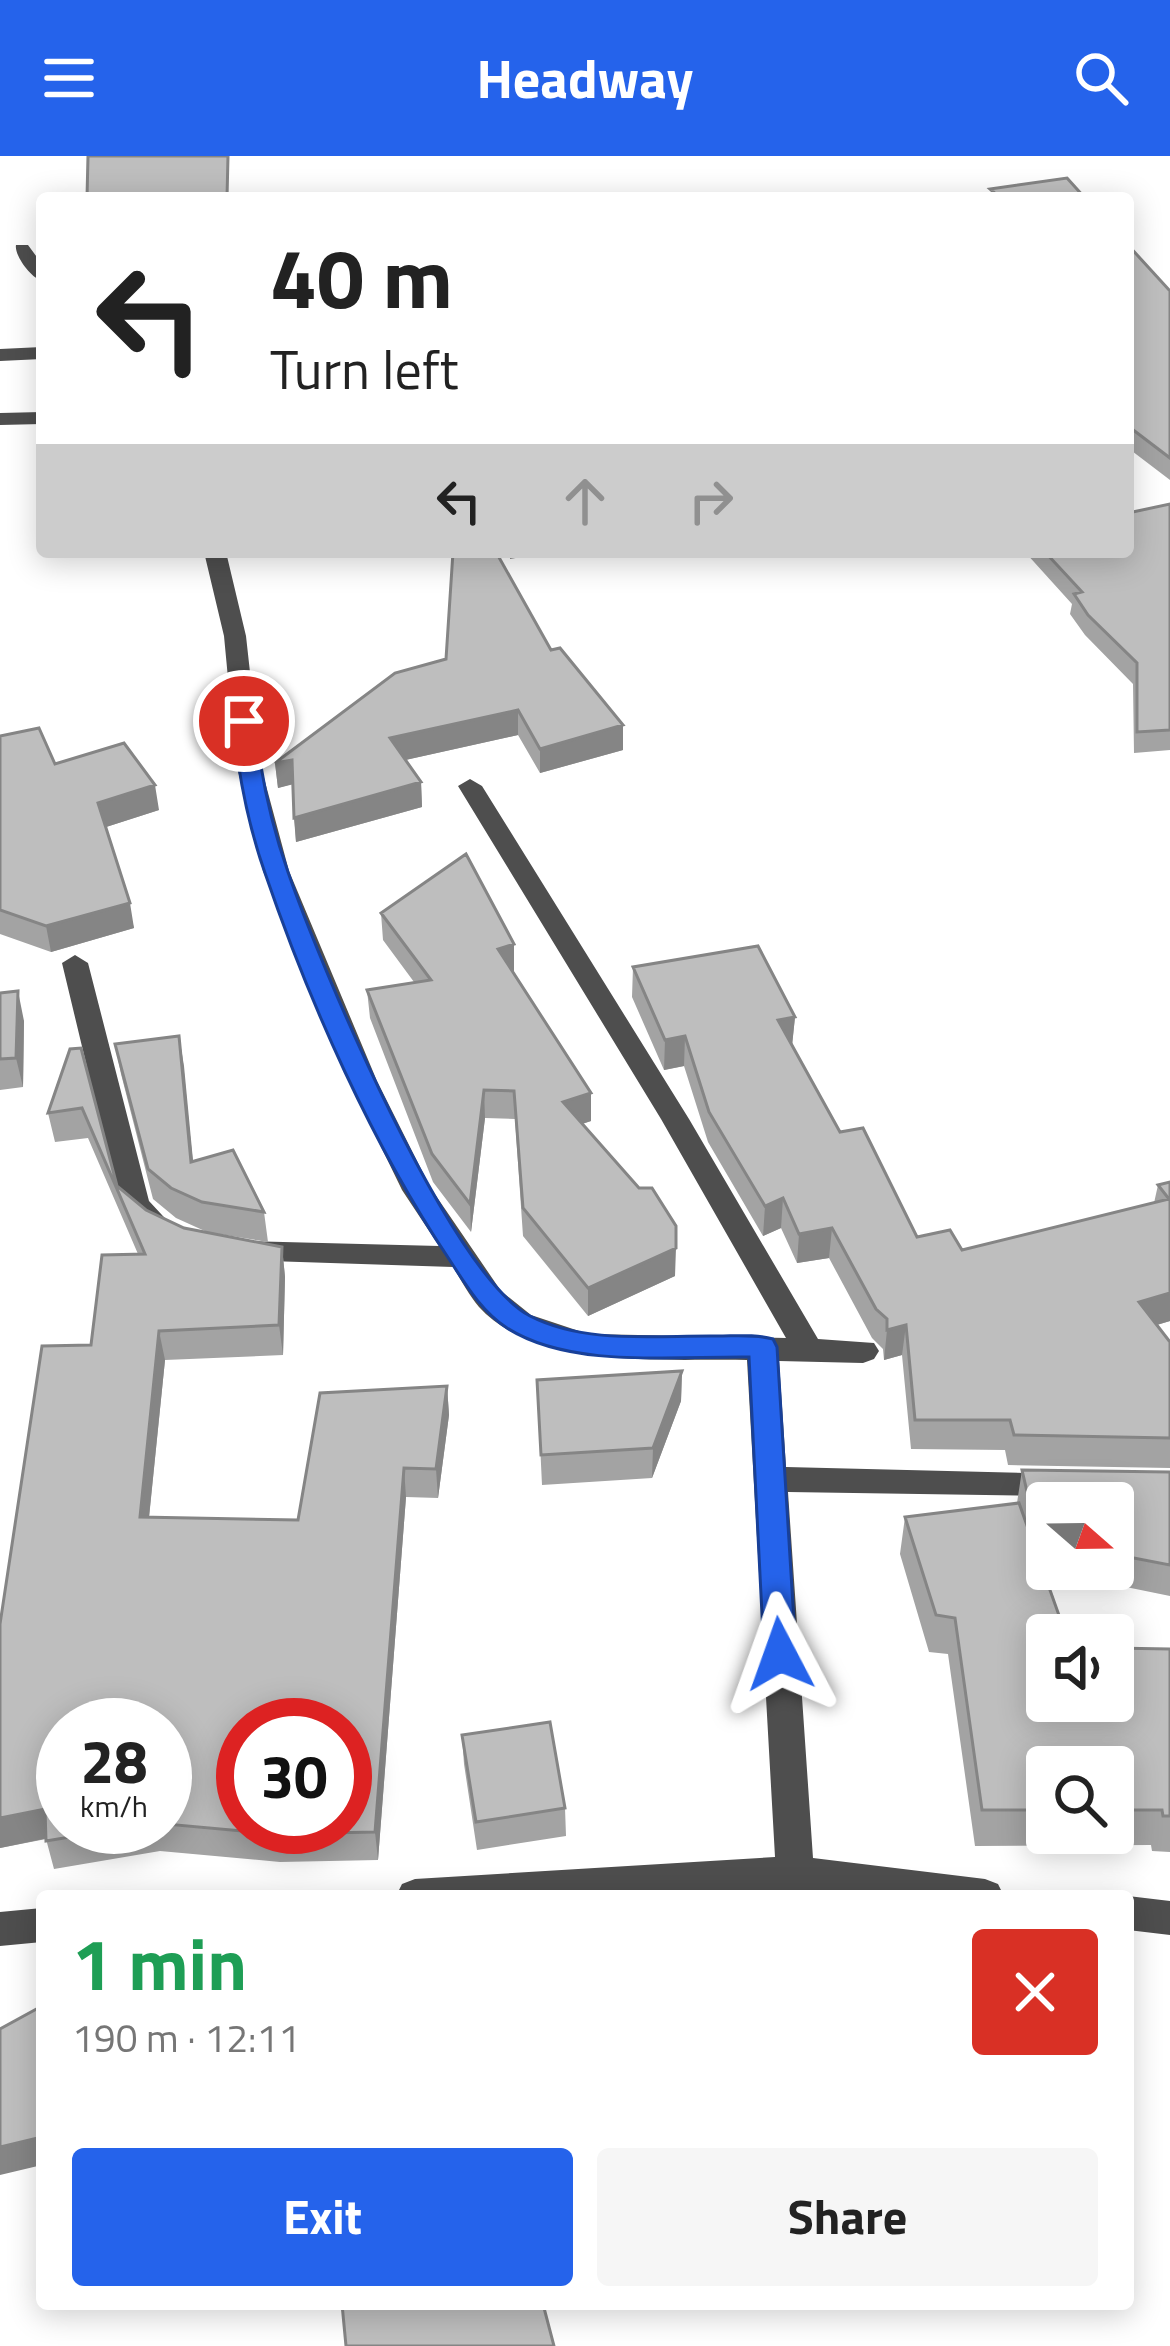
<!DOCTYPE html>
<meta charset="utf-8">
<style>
body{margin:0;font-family:"Titillium Web",sans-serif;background:#f6f6f6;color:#222;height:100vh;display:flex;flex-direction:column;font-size:45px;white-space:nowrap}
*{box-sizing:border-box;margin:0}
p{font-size:39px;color:#767676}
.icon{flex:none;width:66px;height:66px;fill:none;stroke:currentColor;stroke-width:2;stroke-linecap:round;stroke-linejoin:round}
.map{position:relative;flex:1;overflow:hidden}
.drawer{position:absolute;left:36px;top:1734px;width:1098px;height:420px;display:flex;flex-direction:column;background:#fff;border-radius:12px;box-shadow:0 6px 30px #0003}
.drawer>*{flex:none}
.banner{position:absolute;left:36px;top:36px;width:1098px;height:366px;border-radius:12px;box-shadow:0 6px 30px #0003;background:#fff;color:#222;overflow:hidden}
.needle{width:78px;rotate:110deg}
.controls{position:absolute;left:1026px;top:1326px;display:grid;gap:24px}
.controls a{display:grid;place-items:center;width:108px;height:108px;border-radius:12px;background:#fff;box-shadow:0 6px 30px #0003;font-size:60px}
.speed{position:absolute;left:36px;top:1542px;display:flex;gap:24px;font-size:60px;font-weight:700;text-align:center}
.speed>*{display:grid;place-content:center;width:156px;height:156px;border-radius:50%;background:#fff;box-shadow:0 6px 30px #0003;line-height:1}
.speed small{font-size:30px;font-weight:400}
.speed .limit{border:18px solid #d22;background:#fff;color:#111}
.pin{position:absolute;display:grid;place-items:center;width:102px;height:102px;color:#fff;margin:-51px;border:6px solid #fff;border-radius:50%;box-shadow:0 3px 12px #0007}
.me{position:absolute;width:132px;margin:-66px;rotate:356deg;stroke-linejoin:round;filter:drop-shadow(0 0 9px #0008)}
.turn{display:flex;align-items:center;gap:42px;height:252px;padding:0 36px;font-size:54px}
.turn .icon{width:156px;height:156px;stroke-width:2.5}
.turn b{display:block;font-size:84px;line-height:102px}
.lanes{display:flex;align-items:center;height:114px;padding:0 36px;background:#0003;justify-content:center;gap:60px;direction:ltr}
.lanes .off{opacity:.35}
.round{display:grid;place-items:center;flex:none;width:126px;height:126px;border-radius:12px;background:#f6f6f6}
.overview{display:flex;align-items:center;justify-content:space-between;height:204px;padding:0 36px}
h1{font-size:72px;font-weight:700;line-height:90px;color:#1e9e55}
.cta{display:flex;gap:24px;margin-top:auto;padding:24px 36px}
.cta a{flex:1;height:138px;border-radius:12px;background:#2563eb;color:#fff;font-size:48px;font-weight:700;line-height:138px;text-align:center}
.cta a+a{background:#f6f6f6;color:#222}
header{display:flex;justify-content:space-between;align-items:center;height:156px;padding:0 36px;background:#2563eb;color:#fff;font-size:54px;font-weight:700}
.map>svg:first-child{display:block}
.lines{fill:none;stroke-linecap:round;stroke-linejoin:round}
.minor{fill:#4e4e4e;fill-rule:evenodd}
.wall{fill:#a3a3a3;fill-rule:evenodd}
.shaded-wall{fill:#858585}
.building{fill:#bebebe;stroke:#858585;stroke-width:3;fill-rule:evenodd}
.route{fill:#2563eb;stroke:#184099;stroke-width:3}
</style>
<header><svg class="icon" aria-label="menu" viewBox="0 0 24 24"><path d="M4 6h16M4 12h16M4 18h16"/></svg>Headway<svg class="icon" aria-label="search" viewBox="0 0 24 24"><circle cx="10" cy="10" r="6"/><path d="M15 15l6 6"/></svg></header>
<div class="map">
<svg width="1170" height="2190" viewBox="0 0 1170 2190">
<rect width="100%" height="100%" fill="#fff"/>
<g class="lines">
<path class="minor" d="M16,89H28L42,108V125C31,122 14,99 16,89Z
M42,191V203L0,205V193Z
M42,256V268L0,269V257Z
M204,396H226L246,480L260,607L289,715L377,925L430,1031L501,1135L531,1159L588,1178L786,1182L661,963L458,630L470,623L482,630L689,963L818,1183L874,1187L879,1195L874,1203L863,1207L779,1205L786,1311L1068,1318L1072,1327L1068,1336L1056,1340L788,1336L813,1702L985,1723L998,1728L1004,1740H846L795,1734L693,1740H396L402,1728L415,1723L775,1701L747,1204C668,1202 537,1215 479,1151C469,1139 461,1124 453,1111L235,1104L231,1096L246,1085L439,1090L402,1034L349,925L263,715L236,607L224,480Z
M75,799L88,807L149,1045L175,1073L171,1080H149L120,1049L62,807Z
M1127,1740H1128L1170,1745V1779L1128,1774Z
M42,1752V1786L0,1790V1756Z"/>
</g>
<path class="wall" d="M1128,89L1170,135V324L1128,292Z
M1170,348V594L1134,597L1133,528L1085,479L1070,458L1072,448L1025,396H1128Z
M551,494L623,594L540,617L518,579L405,604L421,626L422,651L296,686L292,628L278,632L275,607Z
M0,580L55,608L159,654L106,671L134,772L51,796L0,778Z
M381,757L514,788V816H513L591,965L582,968L675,1120L588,1160L523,1080L515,963L485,962L471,1076L433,1026L370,862L367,834L414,826L383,784Z
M633,811L795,861L792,889L840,976L917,1081L962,1094L1154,1047L1158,1029L1170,1026V1165L1157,1169L1170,1186V1312L1008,1309L1005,1294L911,1293L902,1199L884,1204L883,1193L872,1182L829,1102L797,1107L781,1072L763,1080L708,986L684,910L664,914L632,841Z
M0,837L24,865L23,931L0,934Z
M179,880L193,1006L264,1056L268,1086L207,1076L176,1062L153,1043L121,918L115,888Z
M70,893L117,1030L146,1054L184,1072L282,1091L285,1121L283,1199L165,1204L149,1362L298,1364L447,1230L449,1259L438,1342L406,1341L378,1704L280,1706L160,1695L54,1713L46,1683L0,1692V1468L91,1189L138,1098L88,982L55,986L48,957ZM165,1569V1671H63Z
M682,1215L681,1245L652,1322L542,1329L537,1224Z
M1022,1314L1170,1316V1440L1043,1414L1047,1545L1170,1493V1696L1152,1695L1151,1689L975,1690L948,1498L929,1496L900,1398L905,1361L1017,1347ZM1047,1347H1113V1413H1047ZM1047,1611H1113V1677H1047Z
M462,1579L565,1652L566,1680L477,1694L464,1608Z"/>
<path class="shaded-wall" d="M510,396H549L510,403Z
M518,554V579L392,607L390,582Z
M623,569V594L540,617V593Z
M292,604L294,628L278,632L275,607Z
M421,626L422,651L296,686L294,662Z
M155,629L159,654L103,672L98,647Z
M130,747L134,772L51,796L46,770Z
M514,788V816L499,821L498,793Z
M18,835L24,865L23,931L16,902Z
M795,861L792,890L778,864Z
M179,880L184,910L196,1036L191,1006Z
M685,880L684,910L664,914L665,884Z
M484,934L485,962L471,1076L470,1048Z
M591,937V965L563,974V946Z
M783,1042L781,1072L763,1080L765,1050Z
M832,1072L829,1102L797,1107L799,1078Z
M282,1091L285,1121L283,1199L279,1169Z
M676,1092L675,1120L588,1160V1132Z
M1170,1137V1165L1132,1176L1139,1146Z
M906,1169L902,1199L884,1204L887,1174Z
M159,1175L165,1204L146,1390L140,1361Z
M682,1215L681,1245L652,1322L653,1292Z
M447,1230L449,1259L438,1342L436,1313Z
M404,1312L406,1341L378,1704L375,1676Z
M45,1653L53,1681L0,1692V1662Z
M42,1981V2009L0,2019V1991Z"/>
<path class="building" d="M88,0H228L227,42H87Z
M1067,22L1085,42H988L998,40L990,33Z
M1128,89L1170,135V302L1128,270Z
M1170,348V574L1137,576V507L1088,459L1074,438L1082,436L1045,396H1128V357Z
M453,396H496L551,494L560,492L623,569L540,593L518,554L390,582L421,626L294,662L292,604L275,607L395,517L446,503Z
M39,572L55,608L124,587L155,629L98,647L130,747L46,770L0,754V580Z
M466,698L514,788L498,793L591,937L563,946L639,1032H652L676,1070V1092L588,1132L523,1052L514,935L484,934L470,1048L432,998L367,834L431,824L381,757Z
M758,790L795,861L778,864L840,976L863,972L917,1081L950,1074L962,1094L1169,1043L1158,1029L1170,1026V1137L1139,1146L1170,1186V1282L1014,1279L1010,1264H915L906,1169L887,1174V1163L876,1153L832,1072L799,1078L783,1042L765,1050L709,956L685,880L665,884L633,811Z
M18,835L16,902L0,903V837Z
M179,880L191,1006L233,994L264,1056L202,1046L171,1032L148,1013L115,888Z
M81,892L117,1030L146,1054L184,1072L282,1091L279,1169L159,1175L140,1361L298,1364L320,1237L447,1230L436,1313L404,1312L375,1676L276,1678L165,1668V1569H63V1671H130L46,1685L45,1653L0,1662V1468L42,1190L91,1189L102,1099L145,1098L82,952L48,957L70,893ZM243,1569H345V1671H243Z
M682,1215L653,1292L541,1299L537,1224Z
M1022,1314L1170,1316V1409L1113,1398V1347H1047V1385L1038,1383Z
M1019,1347L1066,1479H1047V1545H1113V1492L1170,1493V1660H1163L1162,1654H1113V1611H1047V1654H982L955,1462L936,1459L905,1361Z
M550,1566L565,1652L476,1666L462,1579Z
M42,1850V1981L0,1991V1873Z
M342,2148H543L554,2190H346Z"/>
<path class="route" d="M244,559L255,565C260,616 271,668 288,716C320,809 449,1117 530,1160C586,1189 658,1179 718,1180C736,1180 755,1178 773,1183L777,1191L796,1498L791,1507L780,1511L769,1507L764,1498L749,1201C676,1200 571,1213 507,1172C481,1155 466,1129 449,1103C373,990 309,846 265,717C248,669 238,616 233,565Z"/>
</svg>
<div class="controls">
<a><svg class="needle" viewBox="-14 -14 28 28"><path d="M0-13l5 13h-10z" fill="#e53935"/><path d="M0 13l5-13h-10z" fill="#767676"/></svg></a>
<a><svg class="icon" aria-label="sound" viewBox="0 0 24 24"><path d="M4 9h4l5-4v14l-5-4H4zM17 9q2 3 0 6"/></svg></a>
<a><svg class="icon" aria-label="search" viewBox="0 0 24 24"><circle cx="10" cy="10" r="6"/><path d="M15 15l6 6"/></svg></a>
</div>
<div class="speed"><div>28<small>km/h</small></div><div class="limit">30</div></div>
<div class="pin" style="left:244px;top:565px;background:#d93025"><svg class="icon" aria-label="arrive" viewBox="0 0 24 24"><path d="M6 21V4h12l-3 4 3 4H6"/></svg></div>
<svg class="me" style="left:780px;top:1498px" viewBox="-20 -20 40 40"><path d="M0-17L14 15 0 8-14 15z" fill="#2563eb" stroke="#fff" stroke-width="4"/></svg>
<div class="banner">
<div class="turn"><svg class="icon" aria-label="left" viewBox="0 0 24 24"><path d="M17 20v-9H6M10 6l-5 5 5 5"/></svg><div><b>40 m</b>Turn left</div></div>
<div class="lanes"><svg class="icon" aria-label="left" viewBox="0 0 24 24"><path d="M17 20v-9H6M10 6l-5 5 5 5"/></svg><svg class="icon off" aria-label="ahead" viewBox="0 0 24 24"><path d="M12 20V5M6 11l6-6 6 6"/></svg><svg class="icon off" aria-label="right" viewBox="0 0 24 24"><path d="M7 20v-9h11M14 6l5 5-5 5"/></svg></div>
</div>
<section class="drawer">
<div class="overview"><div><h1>1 min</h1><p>190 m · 12:11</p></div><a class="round" style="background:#d93025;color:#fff"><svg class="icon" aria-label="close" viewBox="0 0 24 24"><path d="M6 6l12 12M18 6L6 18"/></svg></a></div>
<div class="cta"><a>Exit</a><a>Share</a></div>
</section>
</div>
